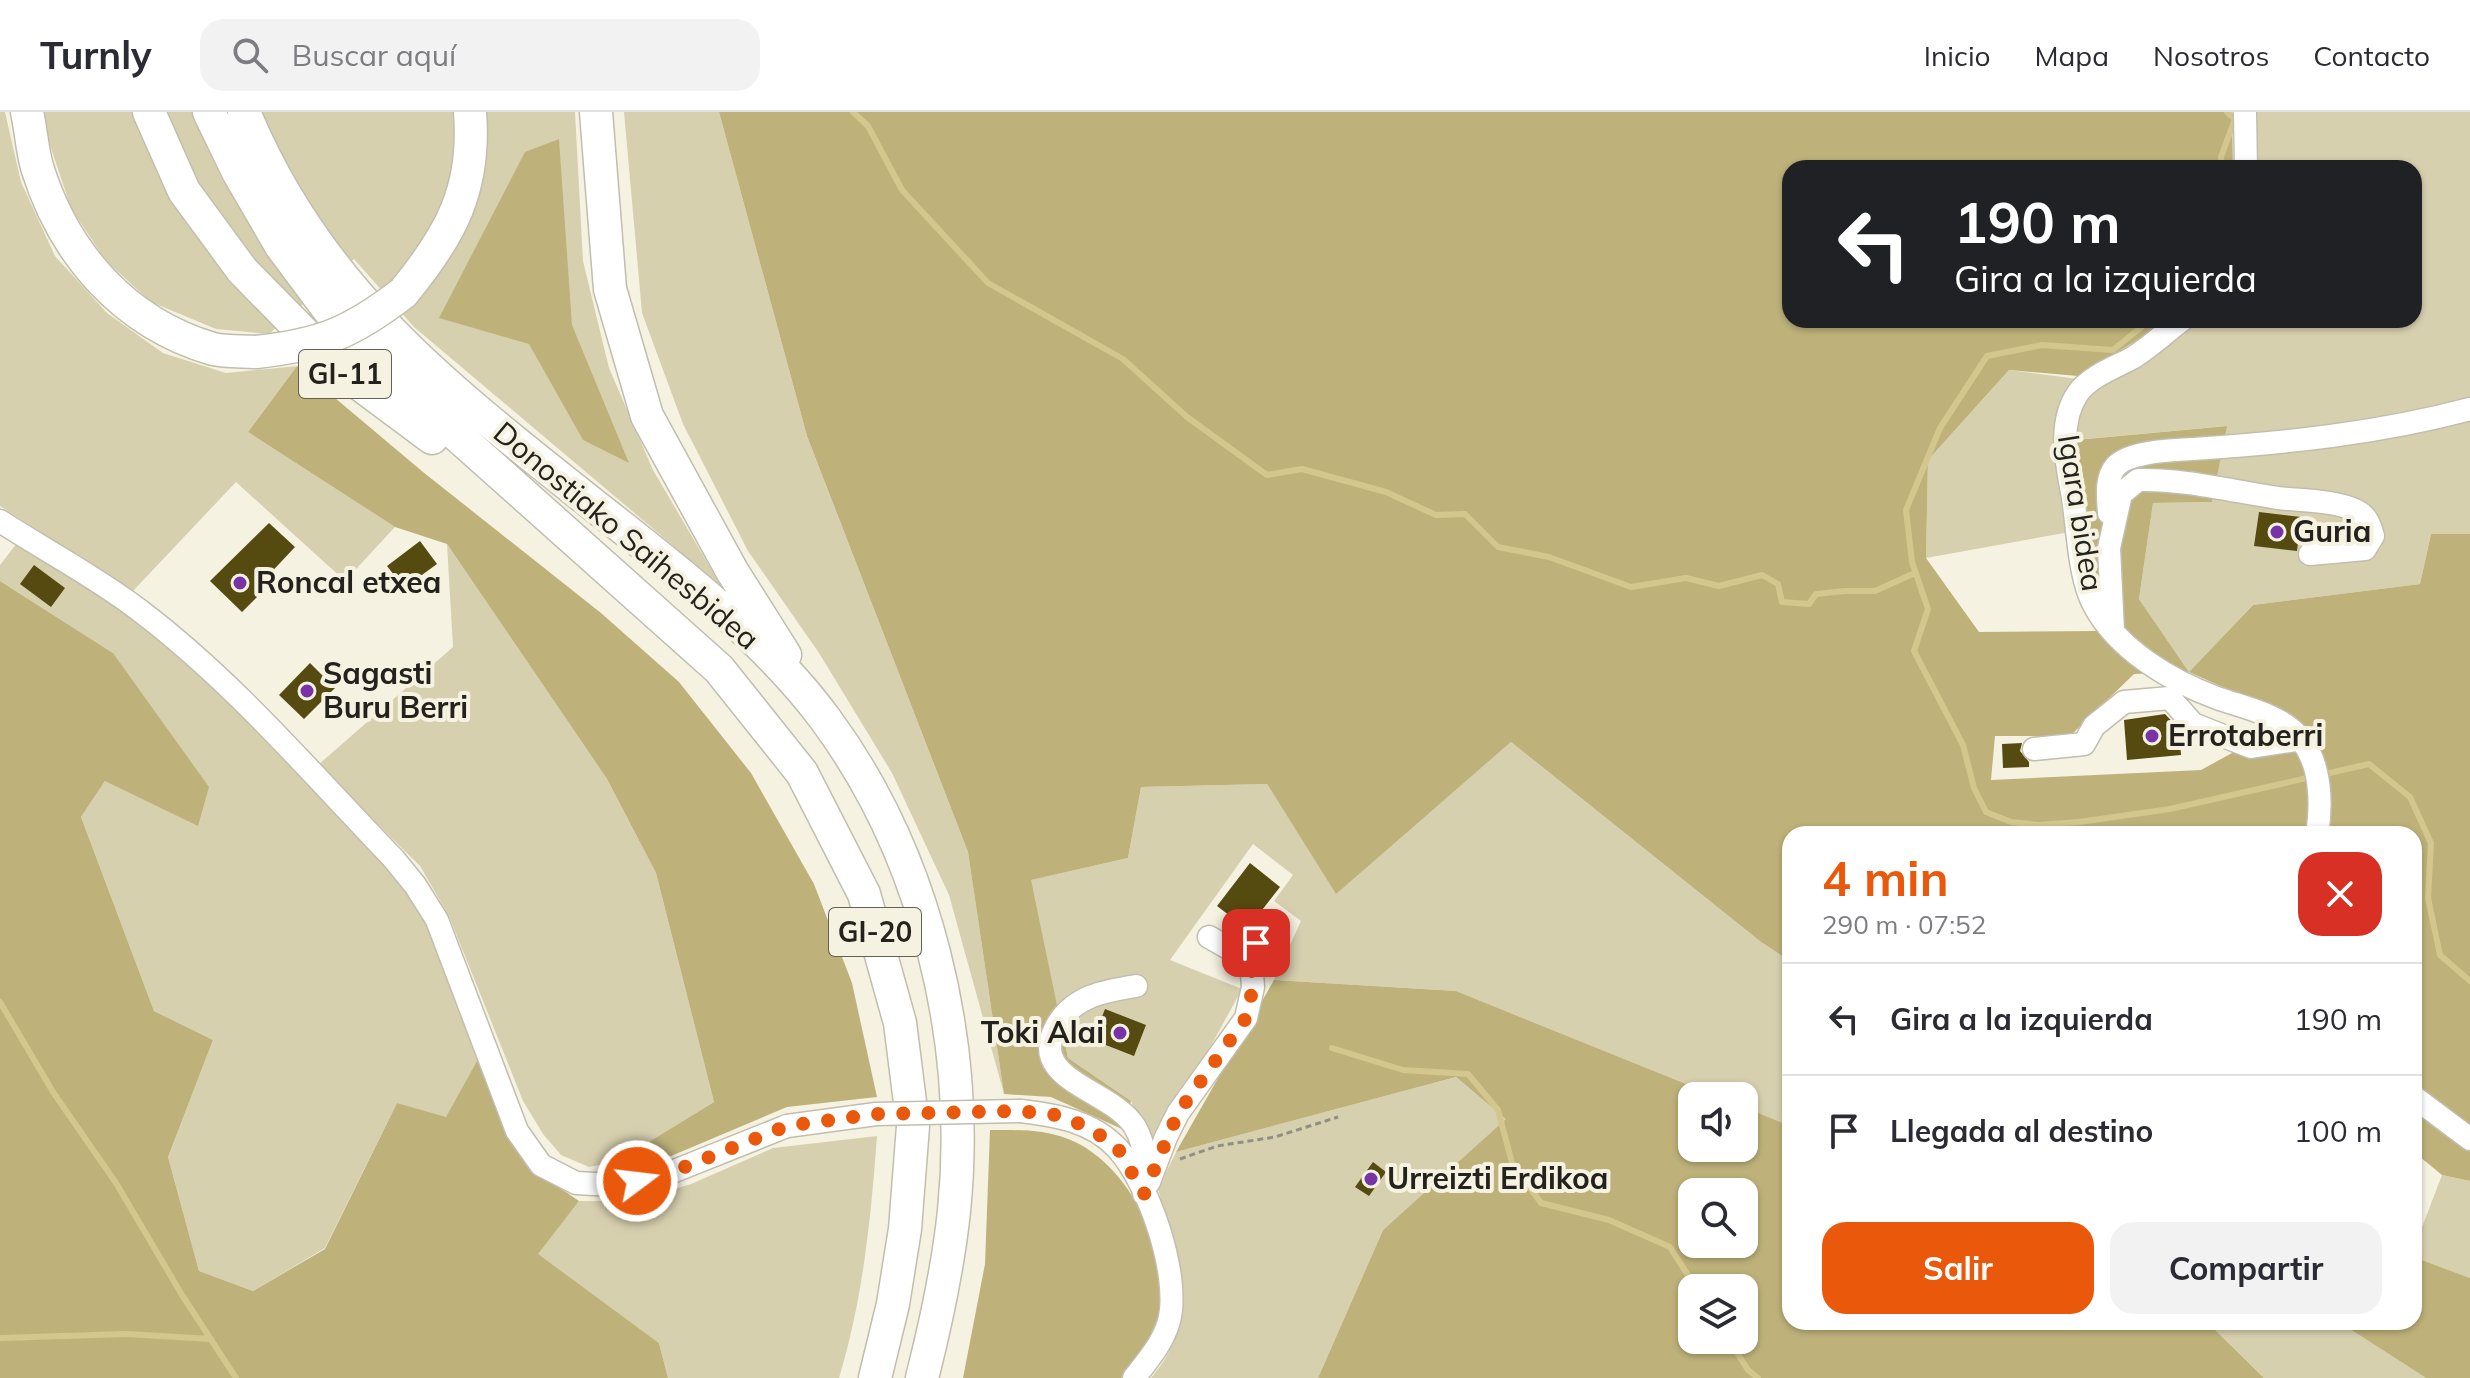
<!DOCTYPE html>
<html lang="es">
<meta charset="utf-8">
<style>
body{margin:0;font-family:Mulish,sans-serif;background:#f2f2f3;color:#2b2b33;height:100vh;display:flex;flex-direction:column;font-size:30px;white-space:nowrap}
*{box-sizing:border-box;margin:0}
p{font-size:26px;color:#7c7c81}
.icon{flex:none;width:44px;height:44px;fill:none;stroke:currentColor;stroke-width:2;stroke-linecap:round;stroke-linejoin:round}
.map{position:relative;flex:1;overflow:hidden}
.sheet{position:absolute;left:1782px;top:714px;width:640px;height:504px;display:flex;flex-direction:column;background:#fff;border-radius:24px;box-shadow:0 2px 6px #0004}
.sheet>*{flex:none}
.hud{position:absolute;left:1782px;top:48px;width:640px;height:168px;border-radius:24px;box-shadow:0 2px 6px #0004;background:#202124;color:#fff;overflow:hidden}
.fabs{position:absolute;left:1678px;top:970px;display:grid;gap:16px}
.fabs a{display:grid;place-items:center;width:80px;height:80px;border-radius:16px;background:#fff;box-shadow:0 2px 6px #0004;font-size:40px}
.pin{position:absolute;display:grid;place-items:center;width:68px;height:68px;color:#fff;margin:-34px;border-radius:16px;box-shadow:0 4px 12px #0006}
.me{position:absolute;width:88px;margin:-44px;rotate:75deg;stroke-linejoin:round;filter:drop-shadow(0 0 6px #0008)}
.turn{display:flex;align-items:center;gap:28px;height:168px;padding:0 40px;font-size:36px}
.turn .icon{width:104px;height:104px;stroke-width:2.5}
.turn b{display:block;font-size:56px;line-height:68px}
.round{display:grid;place-items:center;flex:none;width:84px;height:84px;border-radius:24px;background:#f2f2f3}
.headline{display:flex;align-items:center;justify-content:space-between;height:136px;padding:0 40px}
h1{font-size:48px;font-weight:700;line-height:60px;color:#ea580c}
.cta{display:flex;gap:16px;margin-top:auto;padding:16px 40px}
.cta a{flex:1;height:92px;border-radius:24px;background:#ea580c;color:#fff;font-size:32px;font-weight:700;line-height:92px;text-align:center}
.cta a+a{background:#f2f2f3;color:#2b2b33}
ul{padding:0;list-style:none}
li{display:flex;align-items:center;gap:24px;height:112px;padding:0 40px;border-top:2px solid #e1e1e2}
li div{flex:1}
li b{display:block;font-size:30px}
li em{font-style:normal}
header{display:flex;align-items:center;gap:48px;box-sizing:border-box;height:112px;padding:0 40px;background:#fff;border-bottom:2px solid #e1e1e2}
header strong{font-size:38px}
nav{display:flex;gap:44px;margin-inline-start:auto;font-size:28px}
.search{width:560px;height:72px;background:#f2f2f3;display:flex;align-items:center;gap:20px;box-sizing:border-box;padding:0 28px;border-radius:24px;color:#7c7c81;font-size:30px}
.map>svg:first-child{display:block}
.green{fill:#d7d0af}
.forest{fill:#beb27a;fill-rule:evenodd}
.lines{fill:none;stroke-linecap:round;stroke-linejoin:round}
.stream{stroke:#d3c78e;stroke-width:6}
.building{fill:#554a10}
.minor-casing{stroke:#c1beae;stroke-width:25}
.highway-casing{stroke:#c1beae;stroke-width:35}
.path{stroke:#918f83;stroke-width:3;stroke-dasharray:6 4;stroke-linecap:butt}
.minor{stroke:#fff;stroke-width:22}
.highway{stroke:#fff;stroke-width:32}
.minor-bridge-casing{stroke:#c1beae;stroke-width:25;stroke-linecap:butt}
.highway-bridge-casing{stroke:#c1beae;stroke-width:35;stroke-linecap:butt}
.minor-bridge{stroke:#fff;stroke-width:22}
.highway-bridge{stroke:#fff;stroke-width:32}
.route{stroke:#ea580c;stroke-width:14;stroke-dasharray:0 25.2}
.poi-dot{fill:#7834a7;stroke:#f6f2e2;stroke-width:3}
.labels{text-anchor:middle;stroke-width:8;stroke-linejoin:round;paint-order:stroke}
.shield{fill:#f6f2e2;stroke:#626057;stroke-width:2}
.shield-label{font-size:28px;font-weight:bold;fill:#23221c}
.street-label{font-size:30px;fill:#23221c;stroke:#f6f2e2}
.poi-label{font-size:30px;font-weight:bold;fill:#23221c;stroke:#f6f2e2;text-anchor:start}
</style>
<header>
<strong>Turnly</strong>
<div class="search"><svg class="icon" aria-label="search" viewBox="0 0 24 24"><circle cx="10" cy="10" r="6"/><path d="M15 15l6 6"/></svg>Buscar aquí</div>
<nav><a>Inicio</a><a>Mapa</a><a>Nosotros</a><a>Contacto</a></nav>
</header>
<div class="map">
<svg width="2470" height="1266" viewBox="0 0 2470 1266">
<rect width="100%" height="100%" fill="#f6f2e2"/>
<path class="green" d="M0,0H5L21,70L55,144L107,201L163,241L226,261L297,254L248,320L395,415L345,469L236,370L133,479L0,394Z
M44,0H575L583,149L609,256L653,358L721,474L414,215L354,147L269,222L216,217L151,190L106,149L71,96L48,27Z
M624,0H719L807,324L968,740L1004,982L949,783L892,661L819,541L748,439L683,312L642,201Z
M2256,0H2470V422H2431L2420,472L2253,493L2189,560L2139,487L2153,391L2212,390L2226,314L2053,330L2070,420L1926,446L1928,348L2009,258L2109,271L2171,232L2194,208H2414V56H2258Z
M17,431L171,531L401,767L431,821L478,947L446,1006L397,991L325,1136L253,1179L199,1159L168,1045L213,928L154,899L81,705L105,669L113,541L0,469V453Z
M447,432L607,667L656,761L714,990L616,1050L589,1055L561,1043L543,1022L523,989L449,804L420,754L318,653L453,535Z
M1511,630L1761,830L1790,849V1014L1744,995V984H1716L1456,879L1274,868L1301,809L1274,789L1293,763L1253,732L1170,848L1242,877L1153,1040L1131,989L1068,946L1030,768L1128,746L1141,675L1267,672L1336,781Z
M1456,965L1507,1007L1383,1118L1318,1266H1151C1203,1206 1177,1144 1158,1077L1176,1040Z
M877,1024C871,1106 863,1187 839,1266H668L659,1231L537,1142L579,1089H635L691,1072L773,1036Z
M2442,1063L2470,1069V1166L2414,1145V1136Z
M2207,1210H2339L2426,1266H2264Z"/>
<path class="forest" d="M719,0H2232L2233,56H1790V208H2162L2152,219L2078,264L2009,258L1928,348L1926,446L1979,520L2098,519L2076,328L2227,314L2212,390L2153,391L2139,487L2189,560L2253,493L2420,472L2431,422H2470V1069L2442,1063L2414,1040V722H1790V849L1761,830L1511,630L1336,782L1267,672L1141,675L1128,746L1031,768L1068,946L1131,989L1122,1017L1051,985L1004,982L968,740L807,324ZM2189,560L2294,607L2201,658L1991,668L1995,624H2070L2134,562Z
M559,27L572,213L629,351L583,328L529,232L439,206L525,40Z
M297,254L423,360L601,501L679,570L751,661L814,772L852,871L877,985L787,995L664,1047L616,1050L714,990L656,761L607,667L447,432L395,415L248,320Z
M0,469L113,541L209,675L198,714L105,669L81,705L154,899L213,928L168,1045L199,1159L253,1179L325,1137L397,991L446,1005L478,947L526,1053L579,1089L538,1142L659,1231L668,1266H0Z
M1274,868L1456,879L1716,984H1692V1036H1744V995L1790,1014V1210H2207L2264,1266H1318L1383,1118L1506,1007L1456,965L1176,1040ZM1692,1080H1744V1132H1692ZM1692,1176H1744V1228H1692Z
M990,1018C1018,1018 1042,1017 1068,1027C1134,1052 1181,1157 1154,1222C1147,1238 1132,1253 1121,1266H963L985,1152Z
M2414,1145L2470,1166V1266H2426L2339,1210H2414Z"/>
<g class="lines">
<path class="stream" d="M853,0L868,14L902,78L988,171L1123,247L1187,305L1267,363L1302,357L1386,380L1436,403L1465,402L1498,435L1549,445L1631,475L1686,466L1719,474L1762,463L1778,472L1782,490L1809,492L1816,482L1845,479H1875L1915,461
M2222,56L2221,45L2235,7L2227,0
M2150,208L2113,238L2042,233L1987,244L1940,316L1906,398L1912,450L1928,497L1914,539L1963,633L1974,676L1986,700L2011,710L2038,713L2079,710L2170,697L2369,652L2410,685L2431,731L2428,786L2440,843L2470,869
M0,890L53,980L116,1071L182,1183L236,1266
M1332,936L1403,958L1468,962L1498,998L1512,1051L1541,1091L1609,1108L1670,1135L1696,1176
M0,1226L127,1222L211,1227
M1729,1228L1748,1258L1758,1266"/>
</g>
<path class="building" d="M2259,400L2301,405L2297,439L2254,434Z
M269,411L295,435L264,468L269,473L242,500L210,469Z
M420,429L437,452L404,476L387,454Z
M34,453L65,476L51,495L20,472Z
M310,551L335,576L304,607L279,583Z
M2165,602L2179,617L2181,643L2127,648L2124,608Z
M2022,631L2020,639L2029,650V655L2003,656L2002,632Z
M1250,751L1280,775L1262,798L1252,802L1246,816L1217,794Z
M1105,897L1146,913L1134,944L1093,928Z
M1373,1050L1386,1060L1369,1084L1355,1075Z"/>
<g class="lines">
<defs>
<path id="minor" d="M2245,0L2246,56
M2182,208C2166,220 2151,234 2134,245C2116,255 2090,264 2078,281C2057,311 2067,353 2073,386C2078,418 2079,465 2094,493C2118,538 2171,569 2217,586C2245,596 2284,603 2302,629C2321,653 2322,693 2317,722
M2109,401C2108,386 2105,366 2116,354C2130,339 2174,338 2193,337C2286,331 2380,321 2470,297
M0,409C46,439 96,465 139,498C233,569 311,661 393,746L415,773L437,808L517,1019L541,1053L576,1071L613,1073L662,1064L787,1014
M2113,519L2109,436L2121,382L2138,368C2185,367 2231,379 2278,386C2303,389 2334,388 2357,399C2367,404 2370,413 2373,424L2365,437L2310,442
M2034,637L2084,632L2094,614L2124,590L2170,586L2193,612L2251,635L2302,627
M1209,825L1251,849
M1136,874C1104,879 1073,884 1056,915C1027,969 1112,977 1135,1015C1147,1035 1146,1060 1144,1082
M2414,985L2470,1027
M1021,999C1055,1003 1092,1009 1117,1036C1148,1069 1181,1164 1169,1209C1163,1231 1148,1248 1134,1266
M1149,1070L1166,1025L1178,1001L1246,906L1253,875L1251,849L1262,812"/>
<path id="highway" d="M27,0C31,18 32,37 37,55C64,142 124,211 213,237C226,240 242,239 256,240
M149,0L184,79L242,158L338,256L432,326
M209,0L238,60L281,134L328,197L413,284L719,557L802,661L864,782L900,911L913,1014L905,1117L893,1192L875,1266
M244,0C319,182 452,280 600,398C677,458 768,529 826,608C927,745 971,931 954,1099C948,1156 936,1211 922,1266
M596,0L610,177L647,304L732,459L785,543
M403,181C451,123 476,77 470,0"/>
</defs>
<use href="#minor" class="minor-casing"/>
<use href="#highway" class="highway-casing"/>
<path class="path" d="M1180,1047L1217,1034L1275,1025L1338,1005"/>
<use href="#minor" class="minor"/>
<use href="#highway" class="highway"/>
<defs>
<path id="minor-bridge" d="M787,1014L876,1002L1021,999"/>
<path id="highway-bridge" d="M256,240C321,233 351,221 403,181"/>
</defs>
<use href="#minor-bridge" class="minor-bridge-casing"/>
<use href="#highway-bridge" class="highway-bridge-casing"/>
<use href="#minor-bridge" class="minor-bridge"/>
<use href="#highway-bridge" class="highway-bridge"/>
</g>
<g class="lines">
<path class="route" d="M637,1069L662,1064L787,1014L876,1002L1021,999L1056,1003L1088,1015L1117,1035L1144,1082L1178,1001L1246,906L1253,875L1251,849L1256,831"/>
</g>
<g class="poi-dot">
<circle cx="2277" cy="420" r="8"/>
<circle cx="240" cy="471" r="8"/>
<circle cx="307" cy="579" r="8"/>
<circle cx="2152" cy="624" r="8"/>
<circle cx="1120" cy="921" r="8"/>
<circle cx="1371" cy="1067" r="8"/>
</g>
<g class="labels">
<g class="shield">
<rect x="299" y="238" width="92" height="48" rx="6"/>
<rect x="829" y="796" width="92" height="48" rx="6"/>
</g>
<g class="shield-label">
<text x="345" y="272">GI-11</text>
<text x="875" y="830">GI-20</text>
</g>
<g class="street-label">
<text transform="translate(2080 401) rotate(81)" y="10">Igara bidea</text>
<text transform="translate(626 424) rotate(40)" y="10">Donostiako Saihesbidea</text>
</g>
<g class="poi-label">
<text x="2293" y="430">Guria</text>
<text x="256" y="481">Roncal etxea</text>
<text x="323" y="572">Sagasti<tspan x="323" dy="34">Buru Berri</tspan></text>
<text x="2168" y="634">Errotaberri</text>
<text x="1104" y="931" text-anchor="end">Toki Alai</text>
<text x="1387" y="1077">Urreizti Erdikoa</text>
</g>
</g>
</svg>
<div class="fabs">
<a><svg class="icon" aria-label="sound" viewBox="0 0 24 24"><path d="M4 9h4l5-4v14l-5-4H4zM17 9q2 3 0 6"/></svg></a>
<a><svg class="icon" aria-label="search" viewBox="0 0 24 24"><circle cx="10" cy="10" r="6"/><path d="M15 15l6 6"/></svg></a>
<a><svg class="icon" aria-label="layers" viewBox="0 0 24 24"><path d="M12 4l9 5-9 5-9-5zM3 14l9 5 9-5"/></svg></a>
</div>
<div class="pin" style="left:1256px;top:831px;background:#d93025"><svg class="icon" aria-label="arrive" viewBox="0 0 24 24"><path d="M6 21V4h12l-3 4 3 4H6"/></svg></div>
<svg class="me" style="left:637px;top:1069px" viewBox="-20 -20 40 40"><circle r="17" fill="#ea580c" stroke="#fff" stroke-width="3"/><path d="M0-11L8 9 0 5-8 9z" fill="#fff"/></svg>
<div class="hud">
<div class="turn"><svg class="icon" aria-label="left" viewBox="0 0 24 24"><path d="M17 20v-9H6M10 6l-5 5 5 5"/></svg><div><b>190 m</b>Gira a la izquierda</div></div>
</div>
<section class="sheet">
<div class="headline"><div><h1>4 min</h1><p>290 m · 07:52</p></div><a class="round" style="background:#d93025;color:#fff"><svg class="icon" aria-label="close" viewBox="0 0 24 24"><path d="M6 6l12 12M18 6L6 18"/></svg></a></div>
<ul>
<li><svg class="icon" aria-label="left" viewBox="0 0 24 24"><path d="M17 20v-9H6M10 6l-5 5 5 5"/></svg><div><b>Gira a la izquierda</b></div><em>190 m</em></li>
<li><svg class="icon" aria-label="arrive" viewBox="0 0 24 24"><path d="M6 21V4h12l-3 4 3 4H6"/></svg><div><b>Llegada al destino</b></div><em>100 m</em></li>
</ul>
<div class="cta"><a>Salir</a><a>Compartir</a></div>
</section>
</div>
